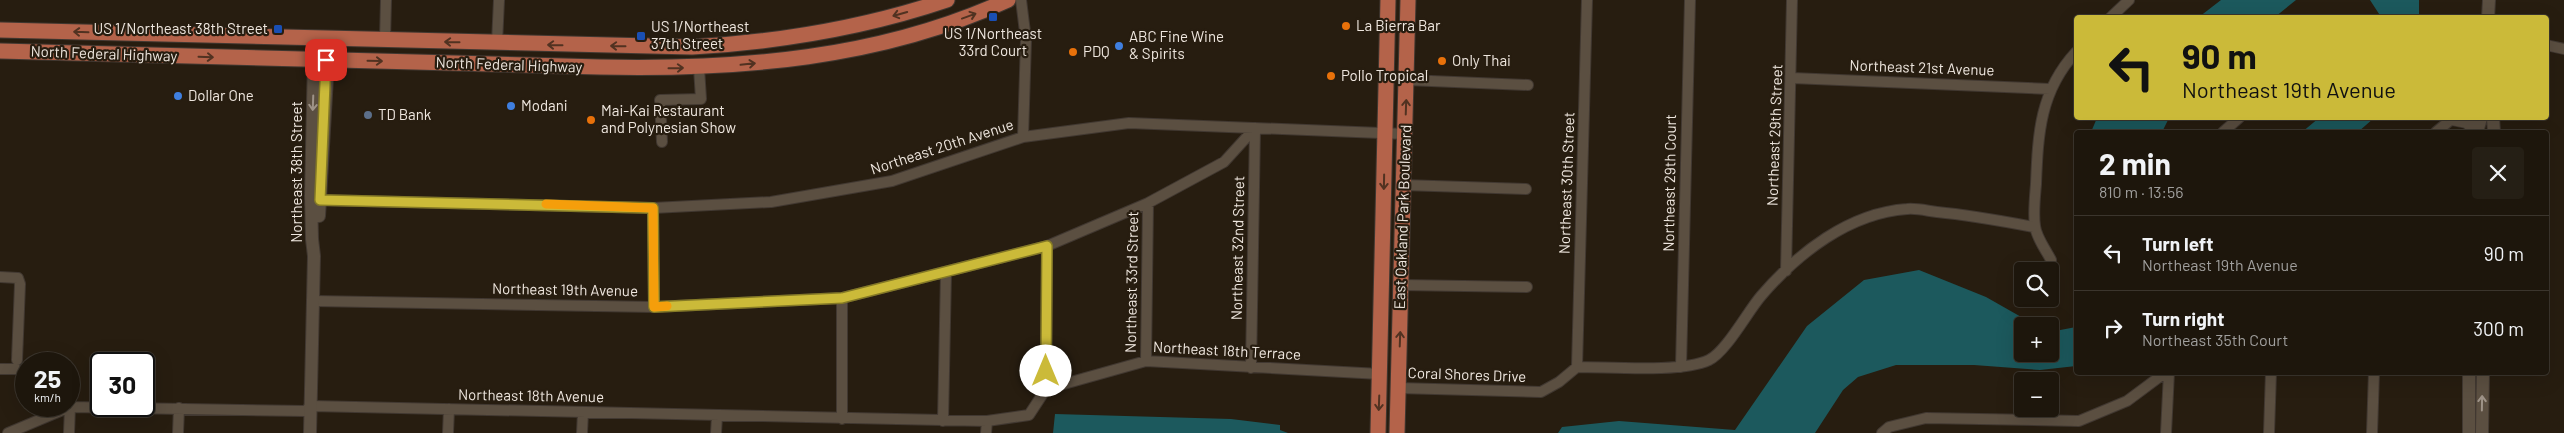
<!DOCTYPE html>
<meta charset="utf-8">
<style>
body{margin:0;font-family:Barlow,sans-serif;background:#251f15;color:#f1f3f6;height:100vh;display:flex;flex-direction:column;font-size:19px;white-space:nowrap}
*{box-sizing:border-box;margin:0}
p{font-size:16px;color:#a09f9d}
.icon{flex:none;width:28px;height:28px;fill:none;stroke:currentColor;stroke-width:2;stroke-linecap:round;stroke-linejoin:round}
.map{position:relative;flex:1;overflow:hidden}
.details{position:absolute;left:2074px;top:130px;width:475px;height:245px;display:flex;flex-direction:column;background:#1d160c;border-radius:5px;box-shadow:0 5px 20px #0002,0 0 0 1px #3b352d}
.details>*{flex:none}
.banner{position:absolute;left:2074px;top:15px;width:475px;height:105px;border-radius:5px;box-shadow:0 5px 20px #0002,0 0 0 1px #3b352d;background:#cbba39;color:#111;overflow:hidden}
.buttons{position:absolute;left:2014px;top:262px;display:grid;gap:10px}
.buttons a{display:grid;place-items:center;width:45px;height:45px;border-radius:5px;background:#1d160c;box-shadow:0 5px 20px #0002,0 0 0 1px #3b352d;font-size:25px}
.speed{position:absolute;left:15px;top:352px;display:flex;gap:10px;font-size:25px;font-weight:700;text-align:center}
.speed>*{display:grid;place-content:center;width:65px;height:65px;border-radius:50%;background:#1d160c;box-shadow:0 5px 20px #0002,0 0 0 1px #3b352d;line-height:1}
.speed small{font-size:12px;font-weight:400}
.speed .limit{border:2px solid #111;border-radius:8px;background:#fff;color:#111}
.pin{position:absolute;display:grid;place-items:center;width:42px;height:42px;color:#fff;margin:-21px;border-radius:10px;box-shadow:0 2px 8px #0006}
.me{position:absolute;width:55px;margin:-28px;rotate:0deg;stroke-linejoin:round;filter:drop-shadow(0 0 4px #0008)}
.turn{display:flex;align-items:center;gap:18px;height:105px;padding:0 25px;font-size:22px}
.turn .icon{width:65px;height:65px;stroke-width:2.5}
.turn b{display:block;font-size:35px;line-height:42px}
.round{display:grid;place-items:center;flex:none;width:52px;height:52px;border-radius:5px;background:#251f15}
.headline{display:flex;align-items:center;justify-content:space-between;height:85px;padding:0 25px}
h1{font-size:30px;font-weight:700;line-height:38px}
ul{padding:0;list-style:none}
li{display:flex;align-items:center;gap:15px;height:75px;padding:0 25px;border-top:1px solid #3b352d}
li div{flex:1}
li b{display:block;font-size:19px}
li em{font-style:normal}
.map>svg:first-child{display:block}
.water{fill:#1c595d}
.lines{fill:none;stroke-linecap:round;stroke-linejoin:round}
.minor-casing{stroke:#413831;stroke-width:12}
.tertiary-casing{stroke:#413831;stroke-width:14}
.primary-casing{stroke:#413831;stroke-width:17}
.minor{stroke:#5b4f41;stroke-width:10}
.tertiary{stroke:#5b4f41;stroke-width:12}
.primary{stroke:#b4634a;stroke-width:15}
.oneway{stroke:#513221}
.oneway2{stroke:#9e9388}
.route-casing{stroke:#847925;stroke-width:12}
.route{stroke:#cbba39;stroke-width:9}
.slow{stroke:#f59e0b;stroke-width:9}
.transit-dot{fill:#1a4fb4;stroke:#271d10;stroke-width:2}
.food-dot{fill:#e8710a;stroke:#271d10;stroke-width:2}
.shop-dot{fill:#3f7fe0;stroke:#271d10;stroke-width:2}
.service-dot{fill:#5c6f8a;stroke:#271d10;stroke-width:2}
.labels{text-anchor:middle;stroke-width:4.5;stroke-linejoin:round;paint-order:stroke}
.poi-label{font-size:15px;fill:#efe7df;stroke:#271d10;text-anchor:start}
.street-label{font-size:15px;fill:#efe7df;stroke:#271d10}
</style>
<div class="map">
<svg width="2564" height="433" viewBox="0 0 2564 433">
<rect width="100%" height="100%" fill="#271d10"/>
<path class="water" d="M2221,0H2296L2275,17H2199Z
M2370,0H2419V17H2381Z
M2097,118H2169L2162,132H2091Z
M2319,118H2374L2358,132H2302Z
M1919,270L1986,297L2037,326H2022V354H2050V332L2076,327V366L2040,370L1974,365H1896L1858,377L1843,390L1815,433H1558L1562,427L1619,421L1735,430L1807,326L1864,280Z
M1055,414L1231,419L1280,425V430L1288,433H1053Z"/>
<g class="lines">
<defs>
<path id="minor" d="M1021,0L1026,40L1023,137
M2110,18L2129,0
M385,40L386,0
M497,43L499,0
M2546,45L2564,49
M1792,78L2050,89
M1407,80L1528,85
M2223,132L2239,118
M2436,132L2453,118
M662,142L660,100L701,99L699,68
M1403,185L1526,189
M316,204L319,200L653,208L771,202L892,181L1023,137L1129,123L1405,134
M653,208L654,307
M2051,260C2046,250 2036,237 2035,226C2033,213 2035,197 2036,184C2038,133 2040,91 2076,52
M1786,271L1792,0
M0,277L18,278L20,284L17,360
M1401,285L1527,287
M842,298V419
M314,301L654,307L842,298L1047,246L1148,203L1224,162L1255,128
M1146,361L1148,203
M1577,367L1587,0
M1681,367L1690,0
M1251,368L1255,128
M0,369H16
M1398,388L1541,392L1559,382L1577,367C1610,367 1682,373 1709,360C1726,352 1748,311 1761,296C1798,253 1849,213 1907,209C1917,208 1928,211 1937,212C1970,215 2002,221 2034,227
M1046,389L1146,361L1380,374
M1046,389L1047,246
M943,421L946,273
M8,433L70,407L305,411L311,406L987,421L1029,415L1046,389
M69,433L70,407
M178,433L179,408
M448,433L449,409
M582,433L583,412
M716,433L717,416
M986,433L987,421
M1882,433L1889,427L1926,418L2079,421L2127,401L2166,372
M2166,433L2169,372
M2269,433L2271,372
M2372,433L2374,372"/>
<path id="tertiary" d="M2488,18L2489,0
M2493,118L2494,132
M2452,119L2467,122L2476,132
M2477,132L2481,118
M319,216L327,77L326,51
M310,433L314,256L312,239L311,195L314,60L322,38
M2469,433V372
M2482,433L2483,372"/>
<path id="primary" d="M0,30L692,47C780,42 864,28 947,0
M0,51L600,67C738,70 880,59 1008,0
M1378,433L1388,0
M1397,433L1408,0"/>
</defs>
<use href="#minor" class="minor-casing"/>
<use href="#tertiary" class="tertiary-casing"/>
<use href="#primary" class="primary-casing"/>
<use href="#minor" class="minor"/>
<use href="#tertiary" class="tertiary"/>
<use href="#primary" class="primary"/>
</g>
<defs><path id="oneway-shaft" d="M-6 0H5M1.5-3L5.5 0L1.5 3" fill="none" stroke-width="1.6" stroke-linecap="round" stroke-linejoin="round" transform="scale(1.25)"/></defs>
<g class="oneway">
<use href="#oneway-shaft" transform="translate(900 14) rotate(164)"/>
<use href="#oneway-shaft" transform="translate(969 16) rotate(-20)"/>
<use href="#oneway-shaft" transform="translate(81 32) rotate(-178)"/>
<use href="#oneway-shaft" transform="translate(452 42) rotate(-179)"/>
<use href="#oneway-shaft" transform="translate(555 45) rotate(-179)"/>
<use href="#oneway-shaft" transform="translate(618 46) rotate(-179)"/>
<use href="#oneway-shaft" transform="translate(206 57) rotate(2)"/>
<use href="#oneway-shaft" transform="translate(375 61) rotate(1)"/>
<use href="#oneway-shaft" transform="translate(748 64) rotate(-6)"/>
<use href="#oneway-shaft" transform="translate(676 68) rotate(-1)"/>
<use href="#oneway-shaft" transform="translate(1406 107) rotate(-88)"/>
<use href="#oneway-shaft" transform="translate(1384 182) rotate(91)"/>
<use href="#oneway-shaft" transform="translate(1400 339) rotate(-88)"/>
<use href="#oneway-shaft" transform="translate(1379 403) rotate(92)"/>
</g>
<g class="oneway2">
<use href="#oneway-shaft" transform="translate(313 103) rotate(92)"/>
<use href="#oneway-shaft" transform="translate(2482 403) rotate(-89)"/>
</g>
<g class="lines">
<defs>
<path id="route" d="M326,60L320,200L653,208L654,307L842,298L1047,246L1046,371"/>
</defs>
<use href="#route" class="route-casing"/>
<use href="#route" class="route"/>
<path class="slow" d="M546,204L653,208L654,307L667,306"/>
</g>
<g class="transit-dot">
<rect x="988" y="12" width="10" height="10" rx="2.5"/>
<rect x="273" y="24" width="10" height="10" rx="2.5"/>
<rect x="636" y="31" width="10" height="10" rx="2.5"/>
</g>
<g class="food-dot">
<circle cx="1346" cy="26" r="5"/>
<circle cx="1073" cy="52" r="5"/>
<circle cx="1442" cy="61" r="5"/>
<circle cx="1331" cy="76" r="5"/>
<circle cx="591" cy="120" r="5"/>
</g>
<g class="shop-dot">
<circle cx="1119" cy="46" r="5"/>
<circle cx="178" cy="96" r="5"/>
<circle cx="511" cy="106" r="5"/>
</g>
<circle class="service-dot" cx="368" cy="115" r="5"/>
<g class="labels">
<g class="poi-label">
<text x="1356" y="31">La Bierra Bar</text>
<text x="651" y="32">US 1/Northeast<tspan x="651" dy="17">37th Street</tspan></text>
<text x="268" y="34" text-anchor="end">US 1/Northeast 38th Street</text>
<text x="993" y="39" text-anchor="middle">US 1/Northeast<tspan x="993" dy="17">33rd Court</tspan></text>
<text x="1129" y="42">ABC Fine Wine<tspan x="1129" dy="17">&amp; Spirits</tspan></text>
<text x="1083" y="57">PDQ</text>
<text x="1452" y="66">Only Thai</text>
<text x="1341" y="81">Pollo Tropical</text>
<text x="188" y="101">Dollar One</text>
<text x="521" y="111">Modani</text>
<text x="601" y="116">Mai-Kai Restaurant<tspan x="601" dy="17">and Polynesian Show</tspan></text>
<text x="378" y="120">TD Bank</text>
</g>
<g class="street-label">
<text transform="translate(104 54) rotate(2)" y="5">North Federal Highway</text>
<text transform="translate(509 65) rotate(2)" y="5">North Federal Highway</text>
<text transform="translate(1922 68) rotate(2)" y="5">Northeast 21st Avenue</text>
<text transform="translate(1775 135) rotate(-88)" y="5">Northeast 29th Street</text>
<text transform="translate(942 147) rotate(-18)" y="5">Northeast 20th Avenue</text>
<text transform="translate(297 172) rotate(-90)" y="5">Northeast 38th Street</text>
<text transform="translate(1567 183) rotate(-88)" y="5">Northeast 30th Street</text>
<text transform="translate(1670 183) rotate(-89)" y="5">Northeast 29th Court</text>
<text transform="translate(1403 217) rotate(-88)" y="5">East Oakland Park Boulevard</text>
<text transform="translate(1238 248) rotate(-89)" y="5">Northeast 32nd Street</text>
<text transform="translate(1132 282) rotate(-89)" y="5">Northeast 33rd Street</text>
<text transform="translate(565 290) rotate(1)" y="5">Northeast 19th Avenue</text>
<text transform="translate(1227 351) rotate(3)" y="5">Northeast 18th Terrace</text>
<text transform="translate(1467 375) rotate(2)" y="5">Coral Shores Drive</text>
<text transform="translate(531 396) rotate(1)" y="5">Northeast 18th Avenue</text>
</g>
</g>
</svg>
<div class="buttons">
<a><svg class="icon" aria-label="search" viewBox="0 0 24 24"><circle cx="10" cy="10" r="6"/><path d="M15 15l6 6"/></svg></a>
<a>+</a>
<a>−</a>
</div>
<div class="speed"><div>25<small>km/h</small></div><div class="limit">30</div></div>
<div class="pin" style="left:326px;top:60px;background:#d93025"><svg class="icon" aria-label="arrive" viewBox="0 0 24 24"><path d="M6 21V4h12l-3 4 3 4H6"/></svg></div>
<svg class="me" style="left:1046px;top:371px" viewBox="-20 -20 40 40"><circle r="19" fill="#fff"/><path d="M0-13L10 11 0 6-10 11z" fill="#cbba39"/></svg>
<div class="banner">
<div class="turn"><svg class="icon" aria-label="left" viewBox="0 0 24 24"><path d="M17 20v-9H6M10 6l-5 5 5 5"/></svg><div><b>90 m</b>Northeast 19th Avenue</div></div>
</div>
<section class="details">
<div class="headline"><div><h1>2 min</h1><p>810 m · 13:56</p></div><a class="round"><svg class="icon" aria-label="close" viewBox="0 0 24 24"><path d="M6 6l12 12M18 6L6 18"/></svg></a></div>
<ul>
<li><svg class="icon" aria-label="left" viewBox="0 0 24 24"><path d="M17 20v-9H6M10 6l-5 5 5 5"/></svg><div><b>Turn left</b><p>Northeast 19th Avenue</p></div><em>90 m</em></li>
<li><svg class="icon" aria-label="right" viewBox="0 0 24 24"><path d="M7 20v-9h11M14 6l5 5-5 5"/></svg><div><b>Turn right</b><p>Northeast 35th Court</p></div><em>300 m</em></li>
</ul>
</section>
</div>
